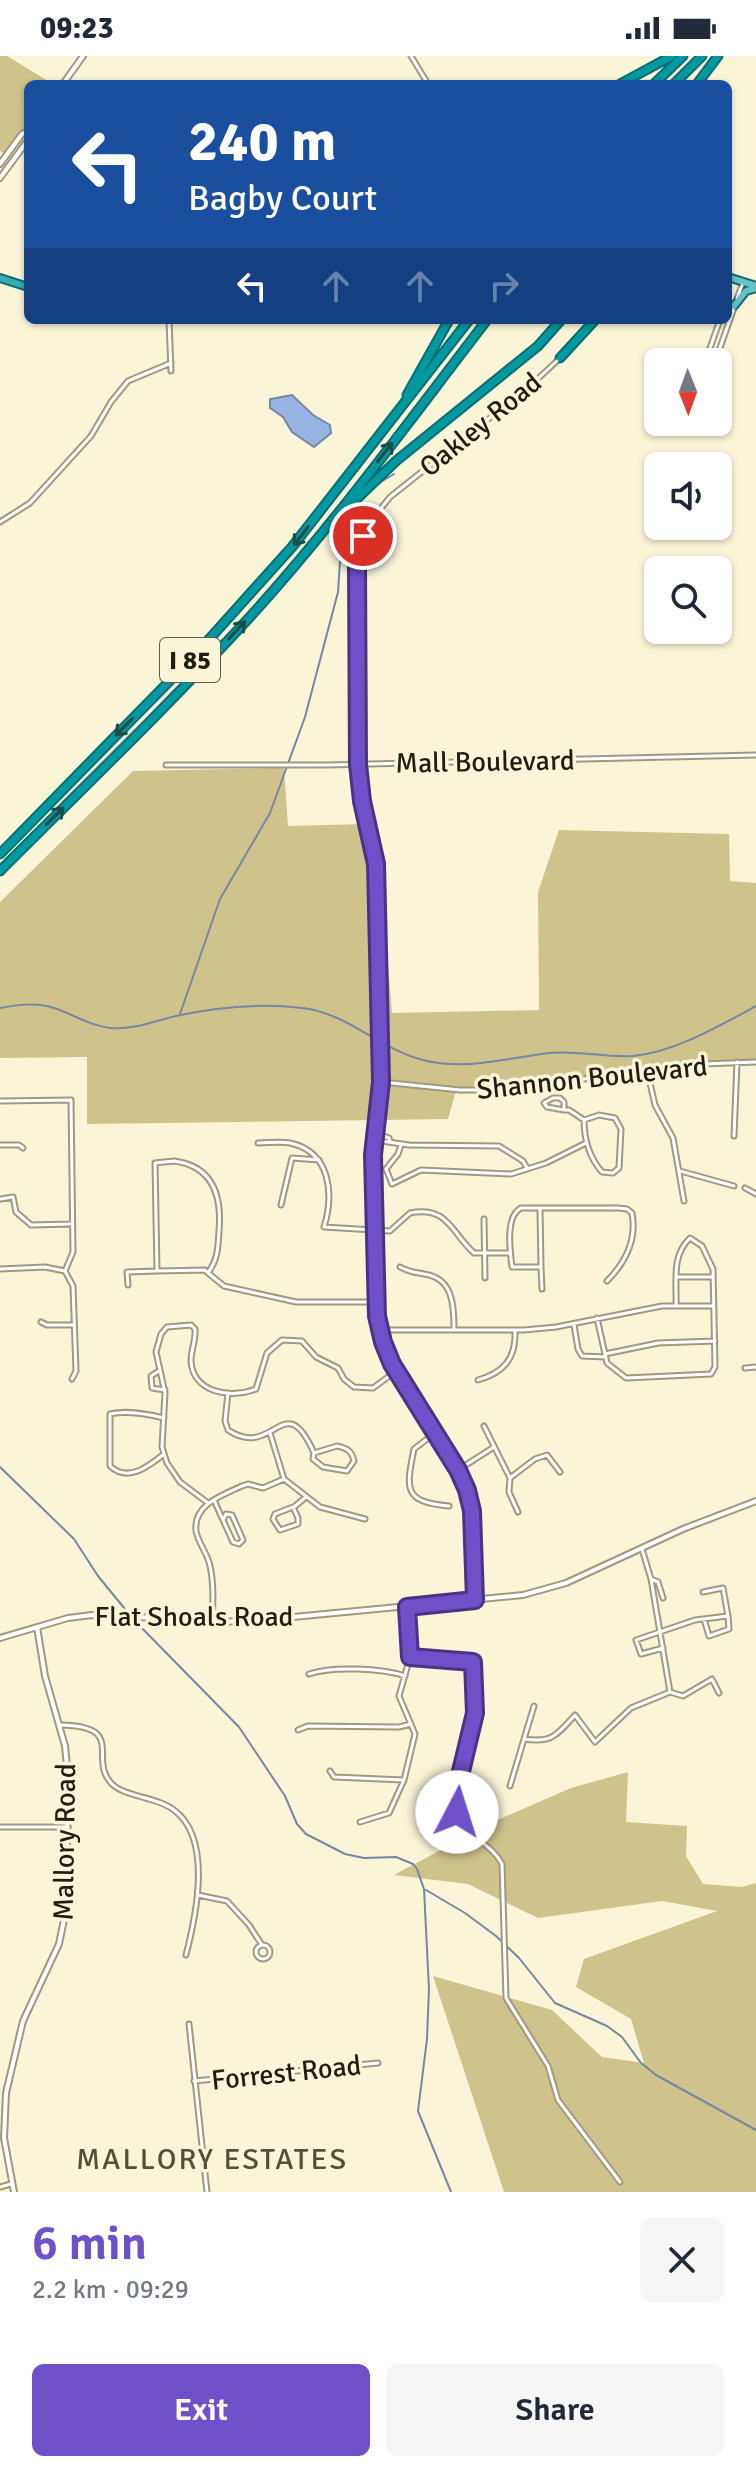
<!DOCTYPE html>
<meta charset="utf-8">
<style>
body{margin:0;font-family:Signika,sans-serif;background:#f6f6f7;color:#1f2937;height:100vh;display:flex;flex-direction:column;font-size:30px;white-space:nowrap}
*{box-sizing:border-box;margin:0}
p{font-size:26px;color:#747a83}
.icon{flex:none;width:44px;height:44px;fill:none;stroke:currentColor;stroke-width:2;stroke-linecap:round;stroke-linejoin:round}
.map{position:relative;height:2136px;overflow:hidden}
.details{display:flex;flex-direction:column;background:#fff;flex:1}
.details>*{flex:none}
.top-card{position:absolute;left:24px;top:24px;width:708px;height:244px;border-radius:12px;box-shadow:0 2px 6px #0004;background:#1a4fa0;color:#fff;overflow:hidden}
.needle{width:52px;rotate:179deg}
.buttons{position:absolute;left:644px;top:292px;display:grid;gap:16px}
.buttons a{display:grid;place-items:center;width:88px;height:88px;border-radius:12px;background:#fff;box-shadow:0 2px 6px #0004;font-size:40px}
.pin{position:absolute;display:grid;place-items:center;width:68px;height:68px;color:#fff;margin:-34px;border:4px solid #fff;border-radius:50%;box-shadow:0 2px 8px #0007}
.me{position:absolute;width:88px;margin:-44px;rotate:5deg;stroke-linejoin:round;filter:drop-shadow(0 0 6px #0008)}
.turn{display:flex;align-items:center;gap:28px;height:168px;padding:0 32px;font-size:36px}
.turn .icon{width:104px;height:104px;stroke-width:2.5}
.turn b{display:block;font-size:56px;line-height:68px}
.lanes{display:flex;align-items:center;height:76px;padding:0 32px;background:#0003;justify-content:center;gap:40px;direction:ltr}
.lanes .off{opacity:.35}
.round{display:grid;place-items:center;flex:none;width:84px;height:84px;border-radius:12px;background:#f6f6f7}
.overview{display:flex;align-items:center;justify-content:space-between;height:136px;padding:0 32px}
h1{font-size:48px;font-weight:600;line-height:60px;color:#6e50c9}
.action{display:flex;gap:16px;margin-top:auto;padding:16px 32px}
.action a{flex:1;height:92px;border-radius:12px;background:#6e50c9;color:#fff;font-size:32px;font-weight:600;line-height:92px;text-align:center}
.action a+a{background:#f6f6f7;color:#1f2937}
.status{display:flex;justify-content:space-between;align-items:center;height:56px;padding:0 40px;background:#fff;direction:ltr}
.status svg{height:22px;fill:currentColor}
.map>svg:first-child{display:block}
.forest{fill:#cfc38b}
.water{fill:#98b4e3;stroke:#7487a5;stroke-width:2}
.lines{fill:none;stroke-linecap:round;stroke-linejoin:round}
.stream{stroke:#7487a5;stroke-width:2}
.minor-casing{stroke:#9f997f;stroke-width:7}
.tertiary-casing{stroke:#9f997f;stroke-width:8}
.primary-casing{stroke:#0c6e70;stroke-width:10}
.trunk-casing{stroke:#0c6e70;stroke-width:10}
.motorway-casing{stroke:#0c6e70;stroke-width:11}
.minor{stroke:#fff;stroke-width:3}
.tertiary{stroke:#fff;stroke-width:4}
.primary{stroke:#67c2c7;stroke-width:6}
.trunk{stroke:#34aeb4;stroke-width:6}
.motorway{stroke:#0299a2;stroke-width:7}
.oneway{stroke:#144f4c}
.route-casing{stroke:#483483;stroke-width:20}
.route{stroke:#6e50c9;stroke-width:14}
.labels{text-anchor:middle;stroke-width:7;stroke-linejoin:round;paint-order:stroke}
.shield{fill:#fbf5d8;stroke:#625e4e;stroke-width:2}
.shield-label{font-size:26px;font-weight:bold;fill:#201e13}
.street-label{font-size:28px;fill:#201e13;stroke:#fbf5d8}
.neighbourhood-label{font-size:30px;letter-spacing:2px;fill:#544f36;stroke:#fbf5d8}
</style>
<div class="status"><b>09:23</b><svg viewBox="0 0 49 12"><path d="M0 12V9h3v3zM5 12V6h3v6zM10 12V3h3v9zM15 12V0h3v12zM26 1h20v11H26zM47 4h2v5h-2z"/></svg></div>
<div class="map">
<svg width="756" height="2136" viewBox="0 0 756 2136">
<rect width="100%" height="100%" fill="#fbf5d8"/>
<path class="forest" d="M0,0H7L53,28H28V73L7,99L0,95Z
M284,712L288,770L366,768L379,796L392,957L539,954L538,836L559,774L729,778L730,825L756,827V1004L642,1011L545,1027L456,1035L448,1063L87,1068V1001L0,1002V846L133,715Z
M628,1716L626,1766L687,1770L686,1800L703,1828L742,1831L756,1827V2136H504L433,1920L552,1954L602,2001L644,2007L631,1963L576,1931L584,1903L717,1855L662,1845L538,1862L468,1828L394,1819L493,1766L571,1732Z"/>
<path class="water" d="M292,339L313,359L330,369L331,377L314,391L292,376L283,361L270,352V343Z"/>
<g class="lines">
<path class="stream" d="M379,427L394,418
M0,952C17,949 37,946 54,952C73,958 90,970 111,972C133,974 154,965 176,960C217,951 259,947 302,952C348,957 379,993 423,1004C465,1015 507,1002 549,997C577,994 605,1002 633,1000C675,996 719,970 756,950
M180,958L220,843L270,757L305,661L338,536L343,460
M0,1411L74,1483L98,1520L129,1558
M133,1563L239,1671L285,1740L297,1768L306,1778L345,1798L364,1802L396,1801L413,1808L417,1813L424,1833L429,1933L427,1983L418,2055L451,2136
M426,1834L465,1857L496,1880L519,1902L555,1947L607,1970L622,1981L641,2007L656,2019L756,2074"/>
<defs>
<path id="minor" d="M411,0L428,28
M737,242L743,227
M169,264L171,315
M705,306L720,264
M715,306L735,249
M0,466L30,447L91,380L111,346L128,325L171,307
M166,709H326L756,699
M647,1014L655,1049L673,1082L684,1145
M382,1026L460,1034H511L677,1009L756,1006
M553,1042H560L564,1046V1054L547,1051L544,1047Z
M0,1045L71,1044L73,1196L65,1215L73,1230L76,1315L72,1323
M564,1054H569L584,1064
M599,1059L615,1062L621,1073L619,1112L613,1117L602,1116C589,1101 584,1083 584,1064Z
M375,1077L389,1082L390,1085
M734,1080L737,1006
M374,1084L409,1089L499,1090L523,1105L527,1112
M258,1087C269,1087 279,1085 290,1087C331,1096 334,1138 324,1171L390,1175L410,1157C448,1149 452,1178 474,1197H510
M0,1089H19L23,1092
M401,1089L398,1098L386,1113L392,1128L421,1114L511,1118L546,1107L586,1087
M174,1105C213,1110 222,1140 219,1175C218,1192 218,1203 208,1217L205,1214L157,1215L155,1107Z
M680,1115L734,1130
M745,1132L756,1138
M0,1143L13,1141L16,1156L31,1169L70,1168
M281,1149L292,1102L319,1104
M540,1153L541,1211H512C510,1195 505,1160 521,1152H618L627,1153L632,1157C637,1184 626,1206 607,1225
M484,1163L485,1222
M400,1211C409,1216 414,1216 424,1218C453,1222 454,1249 454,1272
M541,1211L542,1233
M0,1213L45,1211L65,1215
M208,1217L224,1230L296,1246H376
M677,1221H712
M128,1229L127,1216L157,1215
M597,1262L607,1307L626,1322L711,1318L715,1311L713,1213L702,1190L690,1182C671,1200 677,1225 676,1250
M41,1266L47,1269H74
M574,1269L578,1293L582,1300L606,1301
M380,1274H524L556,1271L662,1250H713
M605,1298L658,1287L715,1285
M745,1312L756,1311
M159,1315L151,1320L152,1332L165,1334
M478,1324C503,1317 516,1303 515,1276
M228,1337L225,1365L228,1374C274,1405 284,1329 314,1397
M164,1362C147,1358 127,1354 110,1358V1410C128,1427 149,1410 164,1398
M484,1370L510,1422
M270,1377L284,1423
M435,1377L414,1393C406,1433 403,1446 449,1450
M337,1390C347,1392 352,1395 354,1405L347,1415L323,1411L313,1403L314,1397Z
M458,1414L494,1391
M214,1444L222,1462
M208,1447L180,1426L167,1407L162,1391L165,1337L156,1296L161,1278L167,1271L191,1269L195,1273C196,1284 191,1294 191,1305C193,1337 231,1343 256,1333L267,1297L282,1284L302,1285L316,1301L338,1312L344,1323L354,1331L373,1332L395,1316
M293,1451L298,1462V1468L280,1474L273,1463L275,1458Z
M294,1451L306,1441
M518,1456L509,1436L510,1422L535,1403L547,1399L560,1416
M226,1458L232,1459L243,1484L239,1488L233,1486L223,1464Z
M651,1523L658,1526L663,1542
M475,1544L472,1455L467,1434L458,1414L392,1308L383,1286L377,1260L373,1099L381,1026L376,808L362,745L358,708L357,508L360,489L368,469L390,441L530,330L558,304
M704,1563L709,1580L729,1573L728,1560
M212,1566C213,1547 214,1528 210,1510C208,1498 198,1487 196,1475C193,1448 223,1439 242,1430L248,1428L263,1432L284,1423L320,1451L365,1463
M663,1592L641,1598L636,1584L695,1564L728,1560L723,1532L703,1536
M410,1601L473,1606C474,1623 476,1640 475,1657C471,1688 449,1724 457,1756C463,1780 492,1787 502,1808L506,1942L548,2010L558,2044L620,2126
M309,1618C332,1610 382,1612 405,1620
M670,1636L683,1640L712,1623L719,1637
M60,1669C128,1670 87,1703 112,1728C125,1741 158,1741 174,1754C213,1783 196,1860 186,1899
M298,1674L308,1670L399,1671L411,1668
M524,1683L534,1650
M330,1715L334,1721L404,1724
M510,1730L524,1683C552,1687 556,1680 575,1659L595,1686L631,1652L670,1636L651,1523L642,1493
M360,1766L389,1757L404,1724L415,1678L399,1640L410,1601L407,1551
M0,1771H68
M198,1839L227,1845L249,1869L262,1889
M256 1896a7 7 0 1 1 14 0a7 7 0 1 1-14 0Z
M189,1968L207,2136
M194,2025L378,2007
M0,2131L11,2128"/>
<path id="tertiary" d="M63,28L83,0
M0,108L22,78L28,75
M0,122L28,84
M0,1582L68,1562L92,1559L242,1566L523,1539L566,1527L683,1473L756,1445
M14,2136L4,2082L6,2037L23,1965L59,1888L66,1854L68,1720L65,1690L45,1620L37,1571"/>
<path id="primary" d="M728,221L756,230
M734,250L746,235L756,232"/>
<path id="trunk" d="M0,222L28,231"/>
<path id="motorway" d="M620,28L672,0
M654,28L683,0
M674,28L702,0
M697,28L718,0
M560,302L595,264
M407,339L449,264
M341,458L396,405L538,290L561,264
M0,798L195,599L292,491L469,264
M0,815C83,732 168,650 248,563C334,469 409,365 487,264"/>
</defs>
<use href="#minor" class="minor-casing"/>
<use href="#tertiary" class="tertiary-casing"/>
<use href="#primary" class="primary-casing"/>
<use href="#trunk" class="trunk-casing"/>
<use href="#motorway" class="motorway-casing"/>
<use href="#minor" class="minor"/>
<use href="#tertiary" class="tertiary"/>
<use href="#primary" class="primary"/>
<use href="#trunk" class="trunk"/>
<use href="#motorway" class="motorway"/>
</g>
<defs><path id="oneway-shaft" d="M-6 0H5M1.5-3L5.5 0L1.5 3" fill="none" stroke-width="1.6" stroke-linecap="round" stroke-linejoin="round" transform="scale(2)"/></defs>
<g class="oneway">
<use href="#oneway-shaft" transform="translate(385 396) rotate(-52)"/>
<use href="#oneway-shaft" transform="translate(301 480) rotate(128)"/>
<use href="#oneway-shaft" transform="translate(237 574) rotate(-47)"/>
<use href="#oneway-shaft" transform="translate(124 671) rotate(134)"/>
<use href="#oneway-shaft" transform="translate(55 760) rotate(-45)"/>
</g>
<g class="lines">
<defs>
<path id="route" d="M363,480L357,508L358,708L362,745L376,808L381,1026L373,1099L377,1260L383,1286L392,1308L458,1414L467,1434L472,1455L475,1544L407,1551L410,1601L473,1606L475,1657L457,1732V1756"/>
</defs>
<use href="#route" class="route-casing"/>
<use href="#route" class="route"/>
</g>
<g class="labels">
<rect class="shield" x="160" y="582" width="60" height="44" rx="6"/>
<g class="shield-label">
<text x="190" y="613">I 85</text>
</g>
<g class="street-label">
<text transform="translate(480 368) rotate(-39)" y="10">Oakley Road</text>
<text transform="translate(485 705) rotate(-1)" y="10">Mall Boulevard</text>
<text transform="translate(592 1021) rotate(-6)" y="10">Shannon Boulevard</text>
<text x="194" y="1570">Flat Shoals Road</text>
<text transform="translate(64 1786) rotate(-89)" y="10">Mallory Road</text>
<text transform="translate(286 2016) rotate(-6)" y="10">Forrest Road</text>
</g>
<g class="neighbourhood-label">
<text x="212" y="2113">MALLORY ESTATES</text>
</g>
</g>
</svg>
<div class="buttons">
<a><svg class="needle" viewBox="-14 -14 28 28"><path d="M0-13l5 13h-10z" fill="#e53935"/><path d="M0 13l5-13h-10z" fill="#747a83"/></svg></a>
<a><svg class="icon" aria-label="sound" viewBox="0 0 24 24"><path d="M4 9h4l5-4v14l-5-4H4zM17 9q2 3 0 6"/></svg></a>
<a><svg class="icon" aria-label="search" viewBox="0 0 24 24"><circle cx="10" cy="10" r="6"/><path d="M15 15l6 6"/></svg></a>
</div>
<div class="pin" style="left:363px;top:480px;background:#d93025"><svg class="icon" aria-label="arrive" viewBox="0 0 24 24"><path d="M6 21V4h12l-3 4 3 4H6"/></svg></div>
<svg class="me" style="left:457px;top:1756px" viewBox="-20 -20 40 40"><circle r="19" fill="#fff"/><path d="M0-13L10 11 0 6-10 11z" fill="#6e50c9"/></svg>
<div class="top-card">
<div class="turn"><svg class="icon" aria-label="left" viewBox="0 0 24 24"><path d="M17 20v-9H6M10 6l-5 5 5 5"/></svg><div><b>240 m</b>Bagby Court</div></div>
<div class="lanes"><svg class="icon" aria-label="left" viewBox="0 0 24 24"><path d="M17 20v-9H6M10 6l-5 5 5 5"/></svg><svg class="icon off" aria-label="ahead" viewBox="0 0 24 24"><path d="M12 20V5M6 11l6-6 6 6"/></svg><svg class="icon off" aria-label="ahead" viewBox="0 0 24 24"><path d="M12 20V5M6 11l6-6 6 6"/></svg><svg class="icon off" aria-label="right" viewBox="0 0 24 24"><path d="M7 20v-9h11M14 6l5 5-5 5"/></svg></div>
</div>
</div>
<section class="details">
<div class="overview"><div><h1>6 min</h1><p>2.2 km · 09:29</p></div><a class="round"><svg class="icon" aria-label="close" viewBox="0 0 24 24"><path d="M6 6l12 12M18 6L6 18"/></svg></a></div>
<div class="action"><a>Exit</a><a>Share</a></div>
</section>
